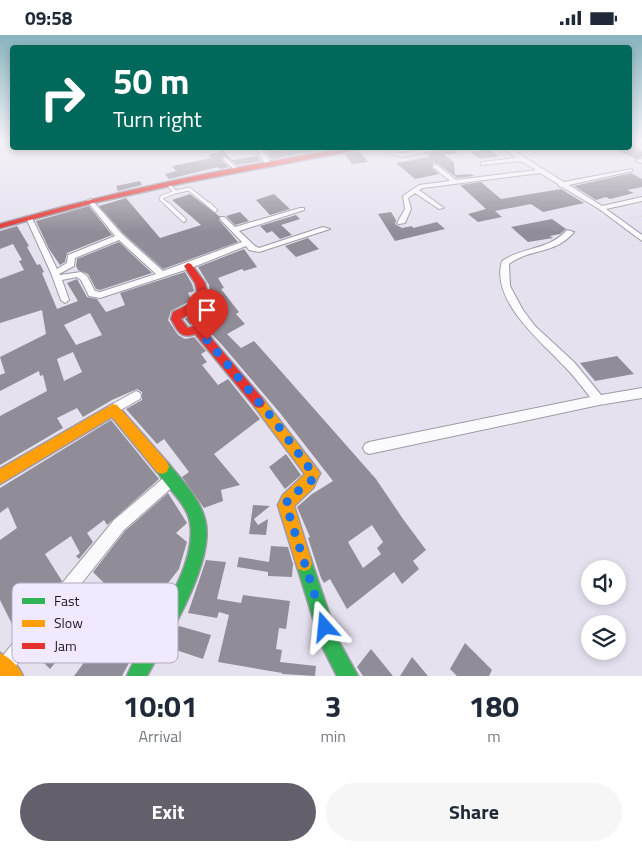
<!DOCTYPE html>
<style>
body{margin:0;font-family:"Titillium Web",sans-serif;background:#f6f6f7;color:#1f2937;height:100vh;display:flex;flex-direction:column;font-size:19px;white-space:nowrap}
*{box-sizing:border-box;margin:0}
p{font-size:16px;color:#747a83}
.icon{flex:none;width:28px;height:28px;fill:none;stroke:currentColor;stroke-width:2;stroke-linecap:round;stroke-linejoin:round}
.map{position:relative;height:641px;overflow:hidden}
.drawer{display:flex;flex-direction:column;background:#fff;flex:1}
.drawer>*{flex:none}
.top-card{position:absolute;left:10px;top:10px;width:622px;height:105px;border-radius:5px;box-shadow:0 2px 8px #0003;background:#00695c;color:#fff;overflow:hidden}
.controls{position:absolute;left:581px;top:525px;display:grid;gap:10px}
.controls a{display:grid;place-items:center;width:45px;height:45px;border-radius:50%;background:#fff;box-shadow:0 2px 8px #0003;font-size:25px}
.pin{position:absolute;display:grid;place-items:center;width:42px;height:42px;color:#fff;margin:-51px -21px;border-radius:50% 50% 50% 0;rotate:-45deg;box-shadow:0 0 5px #0007}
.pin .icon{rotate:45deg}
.me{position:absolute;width:55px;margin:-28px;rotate:342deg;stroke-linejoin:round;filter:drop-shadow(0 0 4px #0008)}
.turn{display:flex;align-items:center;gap:18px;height:105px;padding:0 20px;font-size:22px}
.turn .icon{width:65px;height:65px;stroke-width:2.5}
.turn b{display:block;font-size:35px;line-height:42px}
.eta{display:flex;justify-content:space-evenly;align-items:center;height:85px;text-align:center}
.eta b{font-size:30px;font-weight:700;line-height:35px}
.button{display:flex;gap:10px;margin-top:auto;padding:10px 20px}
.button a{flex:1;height:58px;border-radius:30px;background:#64606b;color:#fff;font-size:20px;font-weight:700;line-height:58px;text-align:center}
.button a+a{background:#f6f6f7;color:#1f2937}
.status{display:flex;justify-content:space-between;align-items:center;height:35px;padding:0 25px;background:#fff;direction:ltr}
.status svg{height:14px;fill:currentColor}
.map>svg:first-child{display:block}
.building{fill:#918d98;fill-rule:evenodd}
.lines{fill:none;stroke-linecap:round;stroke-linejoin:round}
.lane-far1-casing{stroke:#9e9aa5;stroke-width:4.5}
.lane-casing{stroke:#9e9aa5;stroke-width:5.5}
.street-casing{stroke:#9e9aa5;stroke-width:2}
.fast-casing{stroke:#9e9aa5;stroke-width:3}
.slow-casing{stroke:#9e9aa5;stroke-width:3}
.jam-casing{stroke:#9e9aa5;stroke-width:3}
.path{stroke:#d7d5d9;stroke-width:1;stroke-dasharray:2.5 1;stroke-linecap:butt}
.lane-far1{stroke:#fbfafd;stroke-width:3}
.lane{stroke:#fbfafd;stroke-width:4}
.street{fill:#fbfafd;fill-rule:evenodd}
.fast{fill:#30b455;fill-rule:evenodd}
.slow{fill:#ff9f0a;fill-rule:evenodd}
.jam{fill:#e5322d;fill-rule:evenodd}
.route{stroke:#1a73e8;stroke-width:9;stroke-dasharray:0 16.2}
.key{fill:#f1e9ff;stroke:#b2abbd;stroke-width:1}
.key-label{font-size:14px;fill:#1e1b24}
</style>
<div class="status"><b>09:58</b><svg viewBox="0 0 49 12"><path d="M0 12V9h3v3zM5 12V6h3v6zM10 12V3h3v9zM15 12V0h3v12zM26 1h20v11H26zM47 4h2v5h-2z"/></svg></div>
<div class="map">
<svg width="642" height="641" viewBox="0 0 642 641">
<rect width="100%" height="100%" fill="#e6e1ef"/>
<path class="building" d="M633,111L642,117V122L636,124L616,115Z
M217,112H220L232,125L258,121L261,126L237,130L224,121L222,125L229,132L220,134L218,132L169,144L165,139L176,136L172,131L211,123L208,120L220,117Z
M263,112H274L277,116L300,112H326V114L271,124Z
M456,112L457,118L444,120L454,127L455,140L471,139L474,141L457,143L438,129L433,128L432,133L439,139L415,144L396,128L430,122L427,119Z
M488,114L499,121L480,124L471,117Z
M360,117L368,127L352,129L345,119Z
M631,138L642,144V152L627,155L634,158L610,164L606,162L596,165L574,151Z
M140,146L142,150L118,156L116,151Z
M481,147L501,164L561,154L584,168L543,177L531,169L495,176L502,182L478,187L468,179L486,174L460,150Z
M190,159L219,181V185L238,207L163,234L124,199L99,171L126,163L160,203L201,190L172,165Z
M274,159L290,174L270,180L256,165Z
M89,171L112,200L67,218L65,227L60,230L49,214L36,186Z
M240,177L249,186L235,190L226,181Z
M391,177L396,185L395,189L402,193L412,191L413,193L437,187L445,194L395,206L378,179Z
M296,180L300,184L281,190L292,200L280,204L272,196L267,198L260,191Z
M552,184L566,194L560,199L550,201L553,203L528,207L511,192Z
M17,191L29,211L27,212L37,230L40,229L44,237L42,238L57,274L78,266L67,248L77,244L87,262L97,264L106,277L125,270L120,258L185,237L192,249L194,256L188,258L191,264L190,266L171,276L168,285L178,300L185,304L194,302L206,316L201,319L207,327L202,330L218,350L228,344L260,384L214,419L240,450L221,455L223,466L204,473L182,442L189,437L164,404L157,409L126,374L142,365V357L137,354L112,365L83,382L77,373L57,383L63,393L0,430V381L47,356L43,340L40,341L39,336L0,356V340L5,338L0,322L46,299L42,275L0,288V244L24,235L19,226L22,225L13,209L0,214V196ZM90,278L102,300L76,310L64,290ZM73,317L82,337L64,346L57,324Z
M308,203L319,214L296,222L285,211Z
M119,207L152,238L100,255L96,254L88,239L78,235L76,231L77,224Z
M244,214L257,232L244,236L242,234L218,243L224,253L221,254L239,277L236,279L245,289L227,299L241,313L254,306L271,325L376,444L403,484L426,515L413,526L419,534L402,549L394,537L347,574L330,544L324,548L321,543L308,503L310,502L297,472L312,459L333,446L280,378L223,311L203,290L196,287L190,290L185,284L201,275L205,269L211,266L209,250L198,232ZM372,490L383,507L377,513L381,519L363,533L348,507Z
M617,321L634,339L595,346L580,328Z
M111,385L159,444L107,490L104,485L87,498L93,507L79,524L76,521L80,518L71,501L45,519L62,546L40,572L15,595L0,565V505L17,493L8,472L0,478V453Z
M286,419L301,440L285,454L269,432Z
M168,458L187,488L176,498L187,507L179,534L168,548L172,550L159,574L144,572L142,580L154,583L146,598L107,564L113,557L93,537L125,496Z
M253,470L270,471L254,484L258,490L268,484L266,500L249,499Z
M271,511L288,512L293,529L292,542L268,541V537L237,532L239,522L269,527Z
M206,525L226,527L217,564L241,568L243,560L290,566L286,594L279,593L276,614L282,615L280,627L316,631L315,641L282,639V638L218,627L229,580L219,577L217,583L188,578Z
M76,558L98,577L50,634L31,615Z
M179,591L211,600L203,624L170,613Z
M103,602L130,626L122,641H74Z
M465,608L492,635L489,641H457L450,634Z
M371,614L393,641H363L357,632Z
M412,622L428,641H400Z"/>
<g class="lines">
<defs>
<path id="lane-far1" d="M225,124L236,134
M169,150L175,157L189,154L209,170
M168,170L161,164L162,162L175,157"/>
<path id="lane" d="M167,169L184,185
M208,169L215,175"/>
<path id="street" d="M630,107H636L642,111V115Z
M255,112H260L271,129L270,130H266Z
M386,112H392L398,118H402L438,112H453L402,122L394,120Z
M501,112H508L564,147L632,134V136L569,150L602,171L642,162V166L606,174L642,200V206L599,174L562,152L559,151L558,149L540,138L423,153L419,155L444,173L439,174L415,158L408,163L411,174L405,188L399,189L397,188L405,174L403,161L419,150L450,146L433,132V130H437L456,145L536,135L521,126L481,130V128L483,127L517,123Z
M642,124V128L636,126L637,125Z
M90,164L92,165L123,200L163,236L242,207L220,184V182H224L235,192L300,173H304V175L239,196L255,211L259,213L323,192L330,194L259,217L249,215L246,211L191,233L100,263L89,261L81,245L77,242L62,245L69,265L65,268L61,265L51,238L26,183L29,181L32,183L57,234L67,228L68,220L115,201L87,166ZM119,205L156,239L100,257L95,256L87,241L81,237L60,240L59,239L74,231L75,223Z
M567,195L574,197C555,220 530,213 509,229L510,251L523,275L535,291L574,327L601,360L642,353V363L599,370L369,419L365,417L363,413L365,409L369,407L590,362C582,352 574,341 565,332C542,307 490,266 502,226C524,211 548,216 567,195Z
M136,356L140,358L141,361L140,364L117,377L113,379L109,377L107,374L109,371Z
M172,438L177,440L178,444L177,448L124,495L10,638L4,640L0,639V624L114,485L167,440Z"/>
<path id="fast" d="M162,425L167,427C181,444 200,463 205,485C216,526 167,604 147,641H127C145,598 199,535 190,487C187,468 163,450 155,432L157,427Z
M304,520L310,522L338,605L358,641H337L321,609L296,528L298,522Z"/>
<path id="slow" d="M259,363L263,364L320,438L313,453L294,471L312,528L310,534L304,536L298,534L296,528L278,470L283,460L305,439L255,372L253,368L255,364Z
M113,369L117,370L167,427L169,432L167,437L162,439L157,437L112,382L0,449V434Z
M0,618C10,623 19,631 23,641H0Z"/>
<path id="jam" d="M354,112H372L183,148L93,168L0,193V189C117,156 235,131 354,112Z
M188,228L191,229L205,248L208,260L200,272L181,284L188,293L197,290L201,291L263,364L265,368L263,372L259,373L255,372L195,299C180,304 178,296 171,284L173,277L192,268L198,260L195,248L184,231Z"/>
</defs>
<use href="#lane-far1" class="lane-far1-casing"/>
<use href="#lane" class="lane-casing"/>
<use href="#street" class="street-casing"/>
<use href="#fast" class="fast-casing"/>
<use href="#slow" class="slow-casing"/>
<use href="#jam" class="jam-casing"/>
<path class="path" d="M630,184L642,181"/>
<use href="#lane-far1" class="lane-far1"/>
<use href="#lane" class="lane"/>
<use href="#street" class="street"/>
<use href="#fast" class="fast"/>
<use href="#slow" class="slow"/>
<use href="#jam" class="jam"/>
</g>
<linearGradient id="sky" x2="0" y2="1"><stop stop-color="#87b3be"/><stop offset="0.54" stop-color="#f4f2f8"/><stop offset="1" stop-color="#f4f2f8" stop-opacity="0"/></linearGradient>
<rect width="642" height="197" fill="url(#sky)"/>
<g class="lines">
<path class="route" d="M207,305L273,384L313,438L312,445L288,464L286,470L325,592"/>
</g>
<rect x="12" y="548" width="166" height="80" rx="8" class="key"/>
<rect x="22" y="563" width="23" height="6" fill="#30b455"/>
<rect x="22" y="585" width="23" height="7" fill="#ff9f0a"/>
<rect x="22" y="608" width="23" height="6" fill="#e5322d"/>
<g class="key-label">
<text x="54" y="571">Fast</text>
<text x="54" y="593">Slow</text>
<text x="54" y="616">Jam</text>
</g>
</svg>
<div class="controls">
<a><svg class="icon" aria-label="sound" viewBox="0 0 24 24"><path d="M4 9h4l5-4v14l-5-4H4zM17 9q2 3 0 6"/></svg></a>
<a><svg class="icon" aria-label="layers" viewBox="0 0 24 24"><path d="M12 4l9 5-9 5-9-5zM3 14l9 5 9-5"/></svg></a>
</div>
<div class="pin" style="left:207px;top:305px;background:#d93025"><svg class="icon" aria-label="arrive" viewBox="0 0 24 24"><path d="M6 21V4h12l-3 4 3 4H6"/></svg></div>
<svg class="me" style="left:325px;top:592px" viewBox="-20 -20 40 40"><path d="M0-17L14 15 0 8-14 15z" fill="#1a73e8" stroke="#fff" stroke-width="4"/></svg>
<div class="top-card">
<div class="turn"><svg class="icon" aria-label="right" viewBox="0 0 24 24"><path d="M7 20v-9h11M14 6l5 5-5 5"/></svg><div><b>50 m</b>Turn right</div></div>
</div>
</div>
<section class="drawer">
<div class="eta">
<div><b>10:01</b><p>Arrival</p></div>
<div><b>3</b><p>min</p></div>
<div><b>180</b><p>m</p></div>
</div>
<div class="button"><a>Exit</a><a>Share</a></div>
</section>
